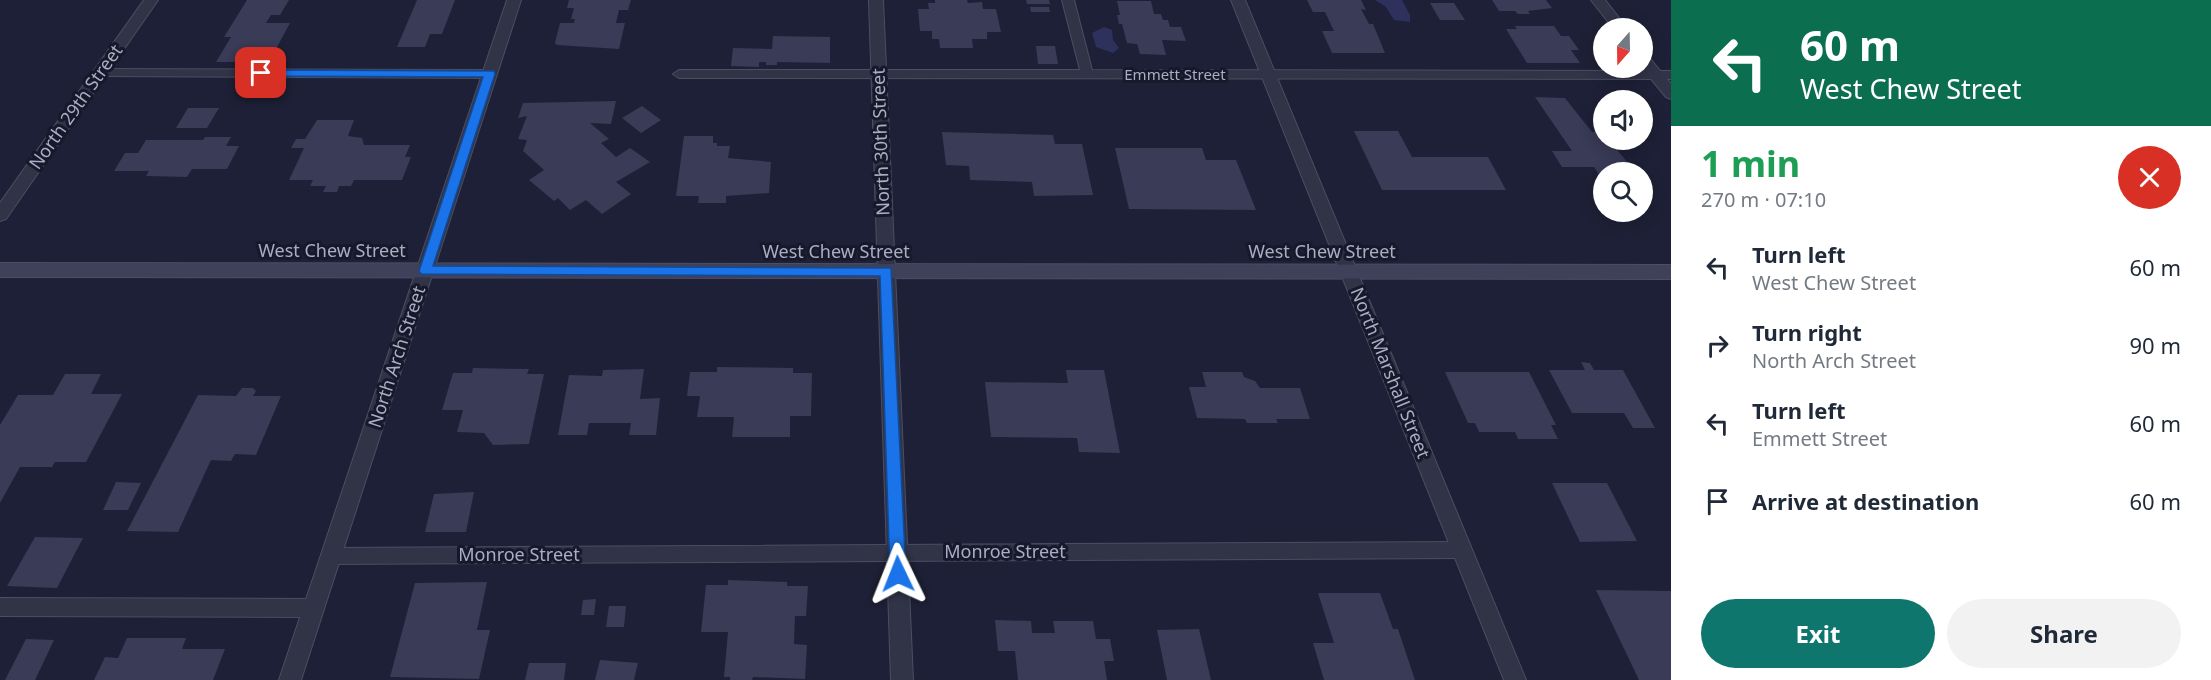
<!DOCTYPE html>
<meta charset="utf-8">
<style>
body{margin:0;font-family:"Noto Sans",sans-serif;background:#f2f2f3;color:#1f2937;height:100vh;display:flex;flex-direction:column;font-size:22px;white-space:nowrap}
*{box-sizing:border-box;margin:0}
p{font-size:20px;color:#747a83}
.icon{flex:none;width:33px;height:33px;fill:none;stroke:currentColor;stroke-width:2;stroke-linecap:round;stroke-linejoin:round}
.map{position:relative;flex:1;overflow:hidden}
.sheet{display:flex;flex-direction:column;background:#fff;width:540px}
.sheet>*{flex:none}
.top-card{background:#0b6e4f;color:#fff;overflow:hidden}
.needle{width:39px;rotate:200deg}
.buttons{position:absolute;left:1593px;top:18px;display:grid;gap:12px}
.buttons a{display:grid;place-items:center;width:60px;height:60px;border-radius:50%;background:#fff;box-shadow:0 3px 15px #0003;font-size:30px}
.pin{position:absolute;display:grid;place-items:center;width:51px;height:51px;color:#fff;margin:-26px;border-radius:12px;box-shadow:0 3px 9px #0006}
.me{position:absolute;width:66px;margin:-33px;rotate:358deg;stroke-linejoin:round;filter:drop-shadow(0 0 4px #0008)}
.turn{display:flex;align-items:center;gap:21px;height:126px;padding:0 30px;font-size:27px}
.turn .icon{width:78px;height:78px;stroke-width:2.5}
.turn b{display:block;font-size:42px;line-height:51px}
.round{display:grid;place-items:center;flex:none;width:63px;height:63px;border-radius:32px;background:#f2f2f3}
.overview{display:flex;align-items:center;justify-content:space-between;height:102px;padding:0 30px}
h1{font-size:36px;font-weight:700;line-height:45px;color:#1e9e55}
.button{display:flex;gap:12px;margin-top:auto;padding:12px 30px}
.button a{flex:1;height:69px;border-radius:36px;background:#0f766e;color:#fff;font-size:24px;font-weight:700;line-height:69px;text-align:center}
.button a+a{background:#f2f2f3;color:#1f2937}
ul{padding:0;list-style:none}
li{display:flex;align-items:center;gap:18px;height:78px;padding:0 30px}
li div{flex:1}
li b{display:block;font-size:22px}
li em{font-style:normal}
main{display:flex;flex:1;min-height:0}
.map>svg:first-child{display:block}
.water{fill:#2d315b}
.building{fill:#393b57}
.lines{fill:none;stroke-linecap:round;stroke-linejoin:round}
.lane-casing{stroke:#4c4e62;stroke-width:2}
.street-casing{stroke:#4c4e62;stroke-width:2}
.secondary-casing{stroke:#4c4e62;stroke-width:2}
.lane{fill:#313347;fill-rule:evenodd}
.street{fill:#313347;fill-rule:evenodd}
.secondary{fill:#3f405a;fill-rule:evenodd}
.route{fill:#1a73e8;stroke:#114b97;stroke-width:1.5}
.labels{text-anchor:middle;stroke-width:6;stroke-linejoin:round;paint-order:stroke}
.far-street-label{font-size:15px;fill:#abacc5;stroke:#17192b}
.street-label{font-size:18px;fill:#abacc5;stroke:#17192b}
</style>
<main>
<div class="map">
<svg width="1671" height="680" viewBox="0 0 1671 680">
<rect width="100%" height="100%" fill="#1e2037"/>
<path class="water" d="M1375,0H1402L1410,15V22L1394,20L1386,7Z
M1104,27L1112,30L1113,40L1119,48L1113,53L1096,47L1092,33Z"/>
<path class="building" d="M247,0H289L280,15H271L266,23H290L269,62H216L231,37H224Z
M417,0H455L442,34H430L425,47H397Z
M569,0H631L628,10H619L616,23H625L619,49L557,45L555,43L560,23H574L575,19H571L574,8H567Z
M935,0H967L968,3L982,2L983,9H996L1001,32H987V39H972L973,48H940L939,39H932V31H920L918,9H929L928,3H935Z
M1026,0H1049L1050,4H1027Z
M1307,0H1361L1366,10L1361,9L1369,24H1373L1385,53H1332L1322,31H1334L1325,12H1313Z
M1492,0H1546L1552,8L1528,11L1530,14H1518L1515,11H1499Z
M1117,1H1151L1154,14H1161L1163,20H1168L1170,27H1181L1186,41L1162,40L1166,55L1140,54L1137,44L1127,43L1122,24H1119L1117,15H1120Z
M1430,3H1454L1465,20H1440Z
M1030,7H1049L1050,12H1031Z
M1515,26H1554L1561,36H1569L1579,50H1571L1580,63H1527L1506,29H1517Z
M773,36L830,37V63L777,62V65H766V62H759V67L731,66L733,48L772,49Z
M1036,46H1055L1058,64H1038Z
M1535,97L1565,98L1592,132H1604V140H1609L1632,168L1626,169L1629,172H1604V182L1594,167H1562L1552,151H1572Z
M616,101L611,124L590,123L609,139L601,143L616,157L630,148L650,162L616,182L631,194L602,214L586,200L570,210L558,198L554,201L529,180L544,170L523,151L527,140L518,139L527,116L518,118L523,103Z
M642,106L661,120L641,133L622,118Z
M188,108H219L207,128H176Z
M317,120H354L348,136L362,138L364,145H410L405,157H411L402,180H354L351,186H339L337,192H323L326,186H310L313,180H289L304,148H291L296,139H305Z
M1354,131H1398L1412,157H1488L1506,190H1382Z
M942,132L1053,135L1055,144H1082L1093,195L1034,196L1032,182L970,180L969,166L946,165Z
M684,136H713V143H717V146H730L728,158L771,162L769,193L726,196V203H698L699,196H676Z
M205,137H231L226,146H239L227,169H192L187,177L146,176L149,171H114L125,153H138L146,140H203Z
M1115,148H1202L1206,160H1236L1256,210L1129,209Z
M1581,362L1590,363L1594,370H1623L1655,428H1633L1624,413H1572L1549,370H1585Z
M717,367L793,368V373H812L811,416H790V437H732L734,417H697L700,396H687L690,372H717Z
M473,368L529,369L527,374H544L529,444L493,445L484,433L457,432L463,410H442L453,373H472Z
M644,369L640,399L660,398L656,435H629L631,423H589L587,435H558L569,375L602,376L603,370Z
M1066,370H1104L1120,453L1079,452L1077,438L991,437L985,382L1068,383Z
M1202,372H1242L1244,377L1255,381L1260,388H1300L1310,419H1276L1278,423H1247L1245,419L1197,418L1189,387H1206Z
M1445,372H1529L1556,425H1551L1558,439H1518L1515,432H1479L1475,423H1468Z
M65,374H101L91,394H122L86,462H55L52,467H20L0,503V425L18,395H53Z
M242,388H253L256,391L253,396H281L256,455L235,454L231,461L211,460L178,532L127,531L198,395L236,396Z
M116,482L141,483L128,510H103Z
M1552,483H1607L1637,541L1580,542Z
M474,492L466,532H425L434,494Z
M35,537L83,538L57,588L7,586Z
M728,580L787,582V586H808L806,616H795L794,644L807,645L805,679L753,677L752,680H730V677H724L728,632H701L706,585H728Z
M487,582L477,630H490L479,679L390,677L415,583Z
M1596,590L1671,591V680H1639Z
M1318,593H1380L1393,629H1398L1415,680H1324L1313,643H1334Z
M596,599L594,615H581L583,600Z
M609,606H626L624,627H606Z
M995,620L1031,621L1032,633H1055L1053,621H1093L1096,639H1110L1114,661H1104L1107,680H1018L1015,651H998Z
M1199,629L1211,680H1167L1157,630Z
M127,638H186L182,649H225L213,680H94L105,657L118,658Z
M26,639L54,640L35,680H5Z
M600,660L638,663L634,680H595Z
M529,663H566L564,680H525Z"/>
<g class="lines">
<defs>
<path id="lane" d="M1062,0H1074L1092,70L1671,71V79L679,78L673,74L679,70H1080Z
M100,69L490,70L496,74L490,78L96,76V70Z
M1462,542L1468,544L1471,550L1468,556L1462,558L331,564L325,562L322,556L325,550L331,548Z
M0,598L314,599L320,602L323,608L320,614L314,617L0,616Z"/>
<path id="street" d="M144,0H158L6,219L0,221V203Z
M507,0H521L301,680H279Z
M869,0H883L913,680H891Z
M1231,0H1245L1526,680H1504Z
M1591,0H1605L1627,28H1613Z
M1642,54L1647,55L1671,84V99L1666,97L1642,68Z"/>
<path id="secondary" d="M0,263L1671,265V279L0,277Z"/>
</defs>
<use href="#lane" class="lane-casing"/>
<use href="#street" class="street-casing"/>
<use href="#secondary" class="secondary-casing"/>
<use href="#lane" class="lane"/>
<use href="#street" class="street"/>
<use href="#secondary" class="secondary"/>
</g>
<path class="route" d="M261,70L494,71L495,74L433,266L891,268L906,574L904,580L898,582L893,580L890,574L880,276L421,274L419,271L483,77L257,76L255,73Z"/>
<g class="labels">
<g class="far-street-label">
<text x="1175" y="80">Emmett Street</text>
</g>
<g class="street-label">
<text transform="translate(76 107) rotate(-55)" y="6">North 29th Street</text>
<text transform="translate(881 142) rotate(-92)" y="6">North 30th Street</text>
<text x="332" y="257">West Chew Street</text>
<text x="836" y="258">West Chew Street</text>
<text x="1322" y="258">West Chew Street</text>
<text transform="translate(397 357) rotate(-72)" y="6">North Arch Street</text>
<text transform="translate(1390 373) rotate(68)" y="6">North Marshall Street</text>
<text x="1005" y="558">Monroe Street</text>
<text x="519" y="561">Monroe Street</text>
</g>
</g>
</svg>
<div class="buttons">
<a><svg class="needle" viewBox="-14 -14 28 28"><path d="M0-13l5 13h-10z" fill="#e53935"/><path d="M0 13l5-13h-10z" fill="#747a83"/></svg></a>
<a><svg class="icon" aria-label="sound" viewBox="0 0 24 24"><path d="M4 9h4l5-4v14l-5-4H4zM17 9q2 3 0 6"/></svg></a>
<a><svg class="icon" aria-label="search" viewBox="0 0 24 24"><circle cx="10" cy="10" r="6"/><path d="M15 15l6 6"/></svg></a>
</div>
<div class="pin" style="left:261px;top:73px;background:#d93025"><svg class="icon" aria-label="arrive" viewBox="0 0 24 24"><path d="M6 21V4h12l-3 4 3 4H6"/></svg></div>
<svg class="me" style="left:898px;top:574px" viewBox="-20 -20 40 40"><path d="M0-17L14 15 0 8-14 15z" fill="#1a73e8" stroke="#fff" stroke-width="4"/></svg>
</div>
<section class="sheet">
<div class="top-card">
<div class="turn"><svg class="icon" aria-label="left" viewBox="0 0 24 24"><path d="M17 20v-9H6M10 6l-5 5 5 5"/></svg><div><b>60 m</b>West Chew Street</div></div>
</div>
<div class="overview"><div><h1>1 min</h1><p>270 m · 07:10</p></div><a class="round" style="background:#d93025;color:#fff"><svg class="icon" aria-label="close" viewBox="0 0 24 24"><path d="M6 6l12 12M18 6L6 18"/></svg></a></div>
<ul>
<li><svg class="icon" aria-label="left" viewBox="0 0 24 24"><path d="M17 20v-9H6M10 6l-5 5 5 5"/></svg><div><b>Turn left</b><p>West Chew Street</p></div><em>60 m</em></li>
<li><svg class="icon" aria-label="right" viewBox="0 0 24 24"><path d="M7 20v-9h11M14 6l5 5-5 5"/></svg><div><b>Turn right</b><p>North Arch Street</p></div><em>90 m</em></li>
<li><svg class="icon" aria-label="left" viewBox="0 0 24 24"><path d="M17 20v-9H6M10 6l-5 5 5 5"/></svg><div><b>Turn left</b><p>Emmett Street</p></div><em>60 m</em></li>
<li><svg class="icon" aria-label="arrive" viewBox="0 0 24 24"><path d="M6 21V4h12l-3 4 3 4H6"/></svg><div><b>Arrive at destination</b></div><em>60 m</em></li>
</ul>
<div class="button"><a>Exit</a><a>Share</a></div>
</section>
</main>
